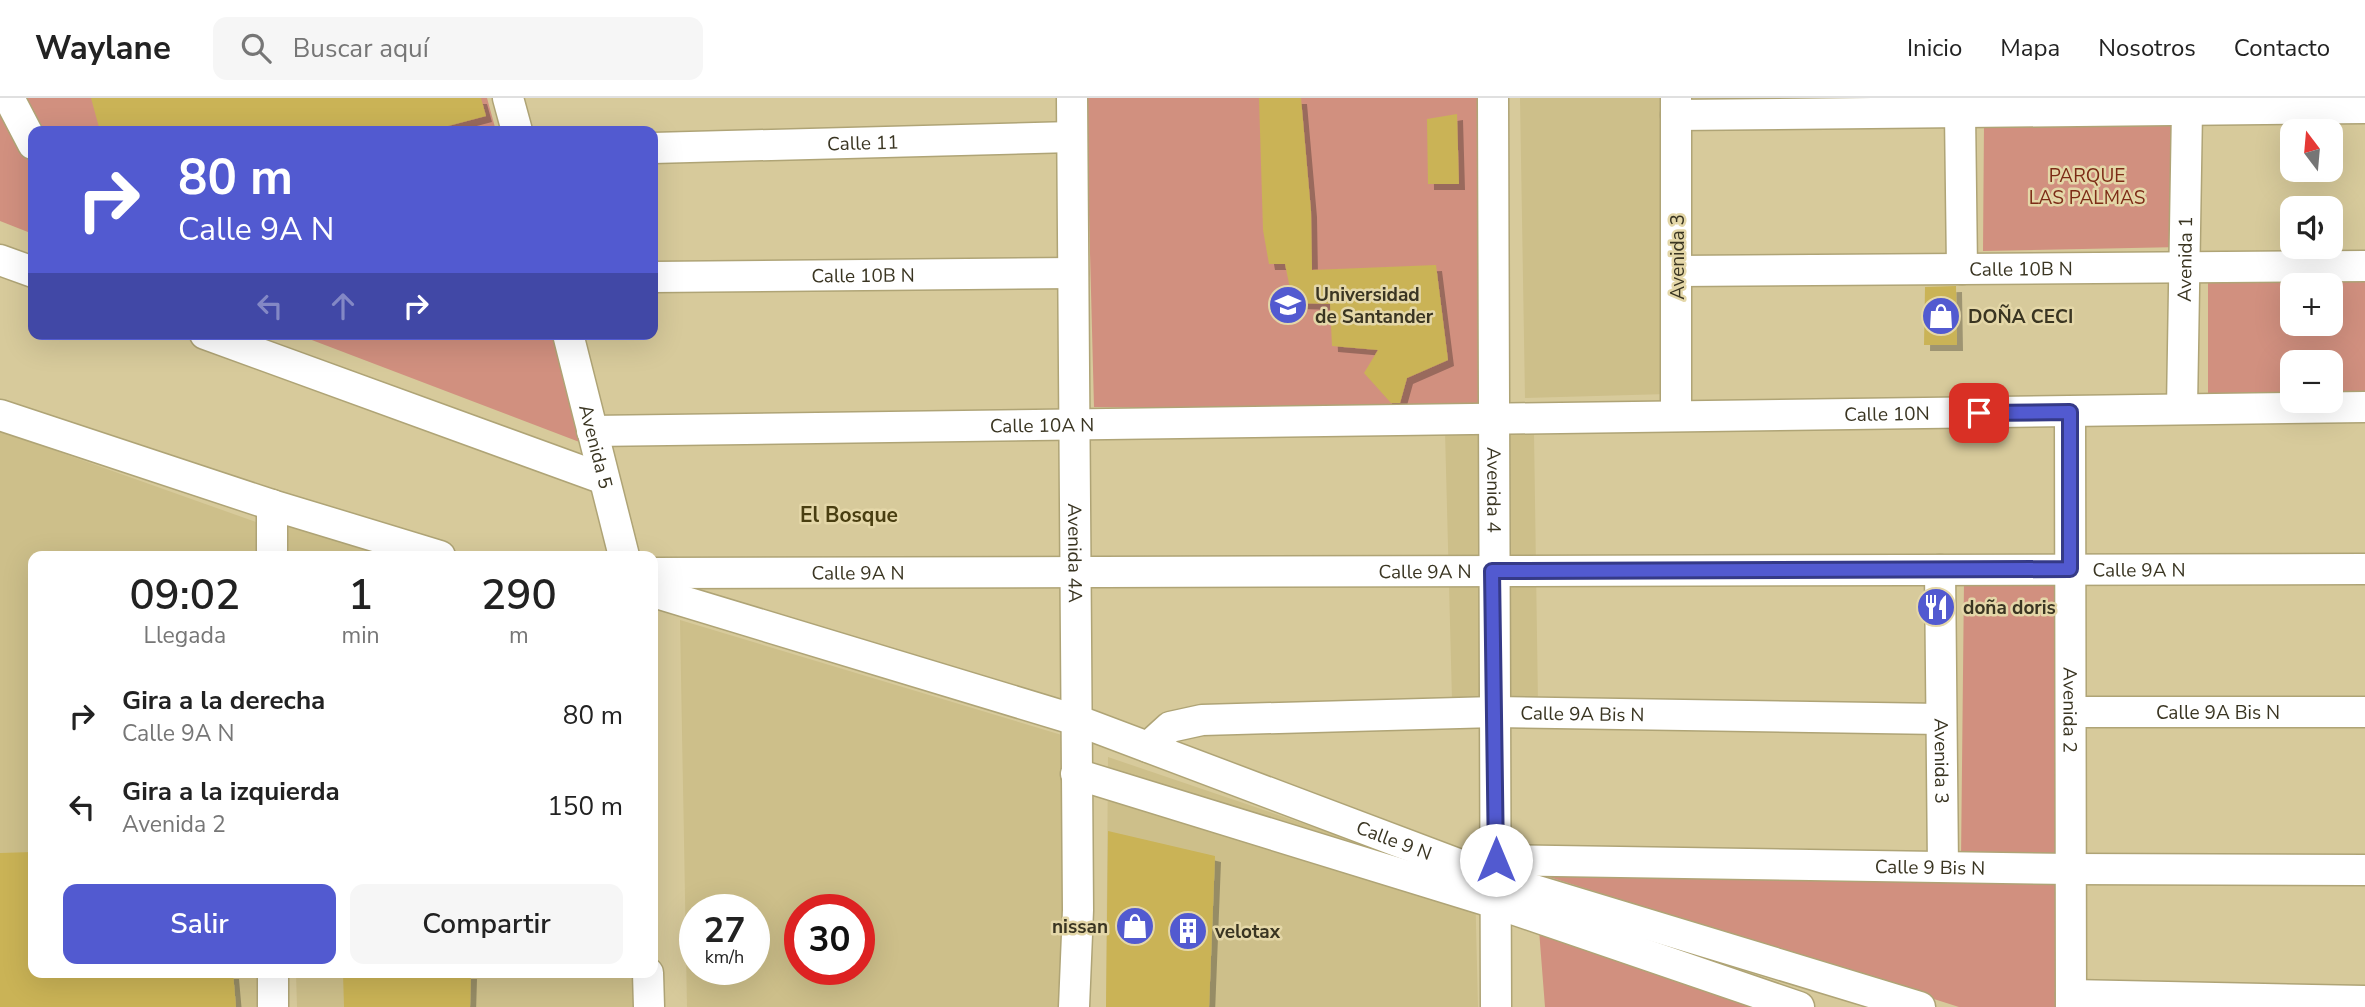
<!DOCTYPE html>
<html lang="es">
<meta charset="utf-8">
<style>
body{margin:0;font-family:"Nunito Sans",sans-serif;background:#f6f6f6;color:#222;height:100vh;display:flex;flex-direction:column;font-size:26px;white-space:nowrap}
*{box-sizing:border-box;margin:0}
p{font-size:23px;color:#767676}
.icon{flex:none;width:38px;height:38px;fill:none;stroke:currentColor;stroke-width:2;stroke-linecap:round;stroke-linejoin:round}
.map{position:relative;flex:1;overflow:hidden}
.side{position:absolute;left:28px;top:453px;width:630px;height:427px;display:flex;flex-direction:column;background:#fff;border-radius:14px;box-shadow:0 7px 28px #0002}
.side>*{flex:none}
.guide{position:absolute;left:28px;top:28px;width:630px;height:214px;border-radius:14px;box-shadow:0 7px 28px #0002;background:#525ad0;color:#fff;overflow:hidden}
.needle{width:46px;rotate:344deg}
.fabs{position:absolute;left:2280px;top:21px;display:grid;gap:14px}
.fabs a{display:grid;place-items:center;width:63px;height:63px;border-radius:14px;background:#fff;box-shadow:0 7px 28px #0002;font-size:35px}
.speed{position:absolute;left:679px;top:796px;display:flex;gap:14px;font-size:35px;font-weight:700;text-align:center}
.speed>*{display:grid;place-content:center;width:91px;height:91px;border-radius:50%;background:#fff;box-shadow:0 7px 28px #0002;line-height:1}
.speed small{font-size:18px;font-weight:400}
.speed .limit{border:10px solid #d22;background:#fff;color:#111}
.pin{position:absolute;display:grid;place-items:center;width:60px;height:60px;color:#fff;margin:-30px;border-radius:14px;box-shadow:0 4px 10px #0006}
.me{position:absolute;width:77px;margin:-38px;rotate:0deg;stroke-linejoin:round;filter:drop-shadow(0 0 5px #0008)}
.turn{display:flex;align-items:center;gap:24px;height:147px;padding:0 35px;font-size:32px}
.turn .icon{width:91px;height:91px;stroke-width:2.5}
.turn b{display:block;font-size:49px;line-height:60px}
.lanes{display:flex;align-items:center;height:66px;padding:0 35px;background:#0003;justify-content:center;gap:35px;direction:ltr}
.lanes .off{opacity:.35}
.eta{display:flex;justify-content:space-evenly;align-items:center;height:119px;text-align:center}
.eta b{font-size:42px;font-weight:600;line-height:49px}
.button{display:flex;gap:14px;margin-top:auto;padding:14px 35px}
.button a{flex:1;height:80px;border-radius:14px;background:#525ad0;color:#fff;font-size:28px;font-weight:600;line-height:80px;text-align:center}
.button a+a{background:#f6f6f6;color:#222}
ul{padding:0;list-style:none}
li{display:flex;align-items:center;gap:21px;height:91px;padding:0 35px}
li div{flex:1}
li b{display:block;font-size:26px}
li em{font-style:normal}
header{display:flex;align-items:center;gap:42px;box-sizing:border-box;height:98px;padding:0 35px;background:#fff;border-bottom:2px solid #e0e0e0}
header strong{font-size:33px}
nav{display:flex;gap:38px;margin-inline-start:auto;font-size:24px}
.search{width:490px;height:63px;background:#f6f6f6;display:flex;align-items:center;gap:18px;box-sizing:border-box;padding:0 24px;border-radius:14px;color:#767676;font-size:26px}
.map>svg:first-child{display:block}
.built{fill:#cdbf8a;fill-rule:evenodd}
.green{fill:#d1907f;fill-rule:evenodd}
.building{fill:#cab356;filter:url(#shadow)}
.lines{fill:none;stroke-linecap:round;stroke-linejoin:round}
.minor-casing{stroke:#afa476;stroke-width:33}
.minor{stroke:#fff;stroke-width:30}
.route-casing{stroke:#353a87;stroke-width:18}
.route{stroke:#525ad0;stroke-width:12}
.labels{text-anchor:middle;stroke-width:5;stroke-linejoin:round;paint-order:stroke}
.street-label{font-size:19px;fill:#3a3522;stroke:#e4d7a8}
.park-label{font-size:19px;fill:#7c2b16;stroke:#e4d7a8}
.poi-label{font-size:19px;font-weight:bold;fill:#3a3522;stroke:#e4d7a8;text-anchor:start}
.neighbourhood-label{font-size:21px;font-weight:bold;fill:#493e11;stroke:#e4d7a8}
</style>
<header>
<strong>Waylane</strong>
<div class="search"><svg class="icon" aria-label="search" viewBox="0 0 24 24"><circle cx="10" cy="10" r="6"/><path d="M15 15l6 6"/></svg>Buscar aquí</div>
<nav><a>Inicio</a><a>Mapa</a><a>Nosotros</a><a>Contacto</a></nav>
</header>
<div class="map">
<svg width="2365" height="909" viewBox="0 0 2365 909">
<defs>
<filter id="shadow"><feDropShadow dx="6" dy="6" stdDeviation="0" flood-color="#0004"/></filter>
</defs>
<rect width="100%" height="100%" fill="#d7ca9b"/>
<path class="built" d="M1520,0H1666L1667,296L1525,300Z
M0,333L256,424L257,458H33V875H265L266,909H0Z
M1445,333L1534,335L1538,606L1452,602Z
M285,418L432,458H286Z
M680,522L1075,641L1073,909H687ZM695,812H754V872H695ZM800,812H859V872H800Z
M1108,659L1475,784L1478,909H1106Z
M296,875H639L640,909H297Z"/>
<path class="green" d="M0,0H487L496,33H33V136L0,123Z
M1086,0H1496L1498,313L1094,309Z
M2180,25L2181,149L1983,153L1984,26Z
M2365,182V298H2331V264H2292V299L2208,300V185ZM2292,187H2331V226H2292Z
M296,236H552L582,345Z
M2069,477L2064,909H1959L1502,764L1961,762L1964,483Z
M1539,832L1758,909H1545Z"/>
<path class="building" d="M91,0H481L486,18L429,33H100Z
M1259,0H1301L1311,113L1312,172L1436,167L1448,262L1407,280L1400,305H1391L1364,275L1378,252L1332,248L1330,206L1293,205L1285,166H1269L1263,132Z
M1457,16L1459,86H1428L1427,21Z
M1956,188L1957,247H1924L1925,189Z
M1108,733L1215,758L1209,909H1106Z
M33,754V875H233L236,909H0V755Z
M343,875H471L470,909H344Z"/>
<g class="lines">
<defs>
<g id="minor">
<path d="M9,0L33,46"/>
<path d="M508,0L517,33"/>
<path id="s1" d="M1072,0L1078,812L1074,909"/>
<path id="s2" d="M1493,0L1496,909"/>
<path d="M1960,15L1962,171"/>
<path d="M1676,17L2365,10"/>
<path id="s3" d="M653,50L1072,39"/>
<path d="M0,162L33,174"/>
<path id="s4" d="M1678,173L2365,168"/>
<path id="s5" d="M653,179L1073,175"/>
<path d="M205,236L604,381"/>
<path id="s6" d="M568,236L624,458"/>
<path id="s7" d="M2182,310L2187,12"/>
<path id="s8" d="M2070,314L2071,909"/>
<path d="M0,317L272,407L440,458"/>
<path d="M1676,318V0"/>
<path id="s9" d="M592,333L2365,309"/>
<path d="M272,407V458"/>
<path id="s10" d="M1940,472L1943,769"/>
<path id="s11" d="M653,475L2365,471"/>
<path id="s12" d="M653,494L1076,622L1495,780L1920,909"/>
<path id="s13" d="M2071,614H2365"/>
<path id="s14" d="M1148,649L1170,629L1202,622L1495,614L1941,621"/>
<path d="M1076,676L1495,805L1799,909"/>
<path id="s15" d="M1496,762L2071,771L2365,772"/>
<path d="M273,875V909"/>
<path d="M648,875L649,909"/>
<path d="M2071,897L2365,903"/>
</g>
</defs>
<use href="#minor" class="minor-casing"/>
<use href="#minor" class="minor"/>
</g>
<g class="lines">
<defs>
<path id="route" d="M1496,762L1492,473L2070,471V314L1979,315"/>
</defs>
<use href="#route" class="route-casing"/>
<use href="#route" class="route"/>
</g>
<defs>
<symbol id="university-disc" viewBox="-11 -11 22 22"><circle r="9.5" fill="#525ad0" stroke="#e4d7a8"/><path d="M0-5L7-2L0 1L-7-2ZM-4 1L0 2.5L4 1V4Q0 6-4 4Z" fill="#fff"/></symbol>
<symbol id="shop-disc" viewBox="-11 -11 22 22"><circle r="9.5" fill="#525ad0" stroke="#e4d7a8"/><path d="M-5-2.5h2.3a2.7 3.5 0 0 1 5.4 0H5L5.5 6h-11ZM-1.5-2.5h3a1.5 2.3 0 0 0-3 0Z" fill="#fff"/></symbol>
<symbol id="restaurant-disc" viewBox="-11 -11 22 22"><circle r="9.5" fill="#525ad0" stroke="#e4d7a8"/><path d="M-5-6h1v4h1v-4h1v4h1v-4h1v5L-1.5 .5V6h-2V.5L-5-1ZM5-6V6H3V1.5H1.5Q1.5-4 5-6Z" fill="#fff"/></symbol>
<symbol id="building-disc" viewBox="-11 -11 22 22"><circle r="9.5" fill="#525ad0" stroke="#e4d7a8"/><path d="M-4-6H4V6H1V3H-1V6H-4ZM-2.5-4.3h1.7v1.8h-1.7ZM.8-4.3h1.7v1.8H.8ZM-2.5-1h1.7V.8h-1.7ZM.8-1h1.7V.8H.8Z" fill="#fff"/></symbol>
</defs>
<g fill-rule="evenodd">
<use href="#university-disc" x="1266" y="185" width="44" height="44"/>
<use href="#shop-disc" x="1919" y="196" width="44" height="44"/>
<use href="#restaurant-disc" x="1914" y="487" width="44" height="44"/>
<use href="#shop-disc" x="1113" y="806" width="44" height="44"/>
<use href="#building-disc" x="1166" y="811" width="44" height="44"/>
</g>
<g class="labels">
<g class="street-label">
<text dy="7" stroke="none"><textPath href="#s3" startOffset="210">Calle 11</textPath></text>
<text transform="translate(1677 159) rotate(-90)" y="7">Avenida 3</text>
<text dy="7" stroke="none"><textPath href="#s7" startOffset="149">Avenida 1</textPath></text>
<text dy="7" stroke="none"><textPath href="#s4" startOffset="343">Calle 10B N</textPath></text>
<text dy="7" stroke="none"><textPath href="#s5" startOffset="210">Calle 10B N</textPath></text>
<text dy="7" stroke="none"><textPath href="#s9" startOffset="1295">Calle 10N</textPath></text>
<text dy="7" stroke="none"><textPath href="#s9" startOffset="450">Calle 10A N</textPath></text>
<text dy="7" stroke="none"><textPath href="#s6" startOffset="116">Avenida 5</textPath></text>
<text dy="7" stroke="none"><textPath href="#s2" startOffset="392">Avenida 4</textPath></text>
<text dy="7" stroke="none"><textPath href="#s1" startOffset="455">Avenida 4A</textPath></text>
<text dy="7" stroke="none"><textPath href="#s11" startOffset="1486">Calle 9A N</textPath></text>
<text dy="7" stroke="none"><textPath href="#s11" startOffset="772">Calle 9A N</textPath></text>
<text dy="7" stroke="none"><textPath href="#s11" startOffset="205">Calle 9A N</textPath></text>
<text dy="7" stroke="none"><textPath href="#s8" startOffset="298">Avenida 2</textPath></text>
<text dy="7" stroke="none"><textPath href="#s13" startOffset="147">Calle 9A Bis N</textPath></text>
<text dy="7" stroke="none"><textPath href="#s14" startOffset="443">Calle 9A Bis N</textPath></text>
<text dy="7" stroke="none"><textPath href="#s10" startOffset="191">Avenida 3</textPath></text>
<text dy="7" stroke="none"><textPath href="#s12" startOffset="782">Calle 9 N</textPath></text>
<text dy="7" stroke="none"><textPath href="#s15" startOffset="434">Calle 9 Bis N</textPath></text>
</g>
<g class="park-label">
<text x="2087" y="84">PARQUE<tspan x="2087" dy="22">LAS PALMAS</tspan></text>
</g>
<g class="poi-label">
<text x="1315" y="203">Universidad<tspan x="1315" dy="22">de Santander</tspan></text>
<text x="1968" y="225">DOÑA CECI</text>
<text x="1963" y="516">doña doris</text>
<text x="1108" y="835" text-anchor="end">nissan</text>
<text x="1215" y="840">velotax</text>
</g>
<g class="neighbourhood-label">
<text x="849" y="424">El Bosque</text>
</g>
</g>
</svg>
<div class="fabs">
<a><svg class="needle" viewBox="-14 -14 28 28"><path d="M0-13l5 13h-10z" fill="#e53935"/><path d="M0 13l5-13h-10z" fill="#767676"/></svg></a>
<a><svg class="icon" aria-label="sound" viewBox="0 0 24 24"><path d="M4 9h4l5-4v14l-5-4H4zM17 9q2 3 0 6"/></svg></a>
<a>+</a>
<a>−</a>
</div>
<div class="speed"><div>27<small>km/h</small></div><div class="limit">30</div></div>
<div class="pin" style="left:1979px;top:315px;background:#d93025"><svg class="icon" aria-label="arrive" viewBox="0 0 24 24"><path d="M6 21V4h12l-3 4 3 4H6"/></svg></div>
<svg class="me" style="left:1496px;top:762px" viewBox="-20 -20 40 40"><circle r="19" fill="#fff"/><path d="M0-13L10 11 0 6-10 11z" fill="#525ad0"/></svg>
<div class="guide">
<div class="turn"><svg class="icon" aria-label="right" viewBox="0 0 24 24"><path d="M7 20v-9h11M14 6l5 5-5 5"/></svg><div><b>80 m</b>Calle 9A N</div></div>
<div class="lanes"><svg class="icon off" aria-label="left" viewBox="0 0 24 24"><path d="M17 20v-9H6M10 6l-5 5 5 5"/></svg><svg class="icon off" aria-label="ahead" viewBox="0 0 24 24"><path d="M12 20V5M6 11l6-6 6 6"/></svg><svg class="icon" aria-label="right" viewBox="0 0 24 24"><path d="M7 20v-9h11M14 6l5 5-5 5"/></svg></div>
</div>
<section class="side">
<div class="eta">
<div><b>09:02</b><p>Llegada</p></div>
<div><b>1</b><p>min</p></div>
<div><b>290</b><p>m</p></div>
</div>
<ul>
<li><svg class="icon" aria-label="right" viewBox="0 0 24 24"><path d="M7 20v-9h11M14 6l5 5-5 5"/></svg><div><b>Gira a la derecha</b><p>Calle 9A N</p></div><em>80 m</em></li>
<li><svg class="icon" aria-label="left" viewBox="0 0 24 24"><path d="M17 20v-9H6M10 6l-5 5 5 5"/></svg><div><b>Gira a la izquierda</b><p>Avenida 2</p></div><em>150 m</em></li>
</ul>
<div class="button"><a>Salir</a><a>Compartir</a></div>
</section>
</div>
